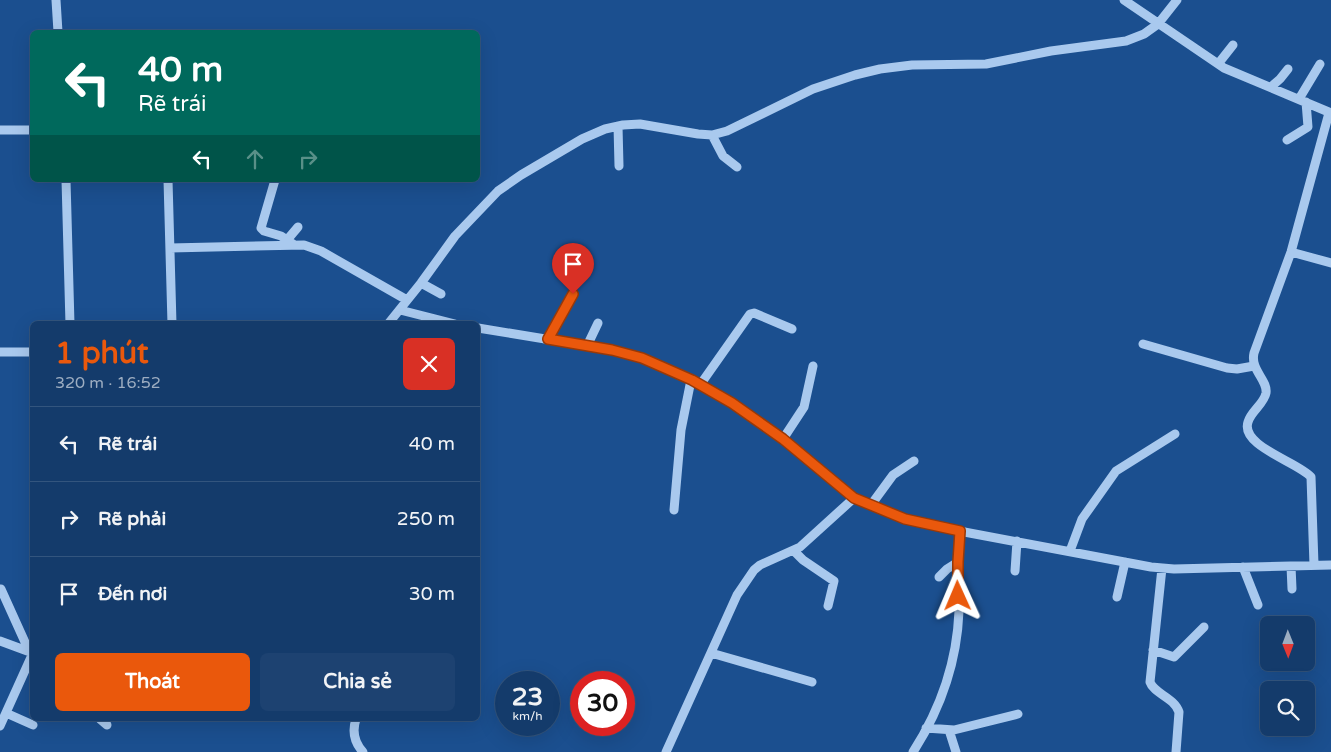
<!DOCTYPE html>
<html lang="vi">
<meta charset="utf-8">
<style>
body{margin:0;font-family:"Varela Round",sans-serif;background:#1d4271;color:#f1f3f6;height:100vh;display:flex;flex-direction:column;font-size:19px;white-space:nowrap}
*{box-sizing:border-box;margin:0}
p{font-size:16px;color:#9dadc1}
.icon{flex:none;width:28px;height:28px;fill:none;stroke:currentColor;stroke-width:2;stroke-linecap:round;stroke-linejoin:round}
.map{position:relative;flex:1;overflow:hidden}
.side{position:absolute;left:30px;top:321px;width:450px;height:400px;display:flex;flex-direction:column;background:#143b6b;border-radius:8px;box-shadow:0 5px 20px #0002,0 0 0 1px #33557e}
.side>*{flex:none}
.hud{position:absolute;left:30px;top:30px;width:450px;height:152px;border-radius:8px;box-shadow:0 5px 20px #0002,0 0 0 1px #33557e;background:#00695c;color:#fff;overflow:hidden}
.needle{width:32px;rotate:179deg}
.buttons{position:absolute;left:1260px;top:616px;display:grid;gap:10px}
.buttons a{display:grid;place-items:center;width:55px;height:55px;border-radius:8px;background:#143b6b;box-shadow:0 5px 20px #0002,0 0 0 1px #33557e;font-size:25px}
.speed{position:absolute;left:495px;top:671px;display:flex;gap:10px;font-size:25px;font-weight:700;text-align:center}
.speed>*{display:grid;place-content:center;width:65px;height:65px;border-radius:50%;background:#143b6b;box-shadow:0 5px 20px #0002,0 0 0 1px #33557e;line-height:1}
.speed small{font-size:12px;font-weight:400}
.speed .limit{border:8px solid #d22;background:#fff;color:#111}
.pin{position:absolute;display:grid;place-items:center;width:42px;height:42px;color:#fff;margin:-51px -21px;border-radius:50% 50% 50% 0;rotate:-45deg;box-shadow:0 0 5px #0007}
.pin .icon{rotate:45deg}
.me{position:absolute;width:55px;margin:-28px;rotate:359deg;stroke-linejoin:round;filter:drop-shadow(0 0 4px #0008)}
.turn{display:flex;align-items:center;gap:18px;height:105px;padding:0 25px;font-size:22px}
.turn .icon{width:65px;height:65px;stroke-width:2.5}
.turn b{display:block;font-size:35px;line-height:42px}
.lanes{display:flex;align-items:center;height:48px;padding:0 25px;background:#0003;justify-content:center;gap:25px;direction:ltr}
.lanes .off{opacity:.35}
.round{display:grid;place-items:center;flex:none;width:52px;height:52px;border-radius:8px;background:#1d4271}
.head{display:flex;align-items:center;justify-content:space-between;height:85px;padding:0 25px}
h1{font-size:30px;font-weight:700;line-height:38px;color:#ea580c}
.button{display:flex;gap:10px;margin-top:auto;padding:10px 25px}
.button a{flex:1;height:58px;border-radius:8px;background:#ea580c;color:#fff;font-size:20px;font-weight:700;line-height:58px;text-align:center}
.button a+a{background:#1d4271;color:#f1f3f6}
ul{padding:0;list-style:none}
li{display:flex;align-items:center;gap:15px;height:75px;padding:0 25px;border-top:1px solid #33557e}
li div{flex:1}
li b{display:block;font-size:19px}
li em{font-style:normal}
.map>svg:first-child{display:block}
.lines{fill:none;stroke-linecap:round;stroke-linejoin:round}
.minor{stroke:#a9c9ee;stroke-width:9}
.route-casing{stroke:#983908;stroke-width:12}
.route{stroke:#ea580c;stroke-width:9}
</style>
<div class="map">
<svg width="1331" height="752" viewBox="0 0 1331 752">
<rect width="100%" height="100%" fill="#1b4f8f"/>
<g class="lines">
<path class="minor" d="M56,0L58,32
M1124,0L1224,68L1331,113
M1218,64L1233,45
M1271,87L1280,79L1288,69
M1299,99L1320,64
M618,126L619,166
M0,130H32
M712,135L723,156L737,167
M1287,140L1308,127L1306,102
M66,180L70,324
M168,180L172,324
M275,180L261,228L264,231L281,236L293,244
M287,240L298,227
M170,248L304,245L321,251L407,300
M1291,252L1331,263
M421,283L441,294
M400,310L455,324
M388,324L421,283L455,236L498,191L521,175L582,139L605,129L623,125L640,124L698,134L712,135L727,131L813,89L855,75L880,69L912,65L986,64L1051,51L1126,41L1144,34L1158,24L1177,0
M478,328L612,350L642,358L691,380L732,403L783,439L854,498L905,519L959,531L1151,567L1174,569L1331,565
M548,339L573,294
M1143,344L1227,368L1237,369L1254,366
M587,346L598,323
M0,352H32
M700,385L750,314L754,313L792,329
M783,439L804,407L813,366
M871,505L893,475L914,461
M674,510L681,430L691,380
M794,551L803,560L834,581L828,606
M1070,551L1082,519L1116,471L1175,434
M1314,565L1311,477C1298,462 1240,446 1248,422C1251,411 1264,404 1266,393C1268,380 1250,370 1254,353L1291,252L1329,113
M1291,566L1292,589
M1243,567L1258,605
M1162,568L1150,682C1154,694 1174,697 1179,712L1176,752
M1015,571L1017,541
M939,577L947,569L958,562
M1,589L29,651
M1117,597L1125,562
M0,641L30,652
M1153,650L1174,657L1204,627
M711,653L812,682
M6,713L33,725
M100,719L107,725
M356,719C352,731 354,742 363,752
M0,726L32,655
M926,728L954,730L1018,714
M949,730L956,752
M666,752L737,595L754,570L760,565L800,547L854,498
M913,752C940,710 957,662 959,611C960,585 958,558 959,531"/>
</g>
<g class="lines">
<defs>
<path id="route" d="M573,294L548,339L612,350L642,358L692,380L732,403L783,439L854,498L905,519L960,531L958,562V596"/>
</defs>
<use href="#route" class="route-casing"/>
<use href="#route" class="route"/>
</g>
</svg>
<div class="buttons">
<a><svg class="needle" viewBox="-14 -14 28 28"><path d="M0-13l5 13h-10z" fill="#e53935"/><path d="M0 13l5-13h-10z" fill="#9dadc1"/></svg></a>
<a><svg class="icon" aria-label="search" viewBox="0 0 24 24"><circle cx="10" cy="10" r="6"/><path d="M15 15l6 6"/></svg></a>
</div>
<div class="speed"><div>23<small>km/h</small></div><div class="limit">30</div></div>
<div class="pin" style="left:573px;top:294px;background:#d93025"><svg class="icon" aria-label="arrive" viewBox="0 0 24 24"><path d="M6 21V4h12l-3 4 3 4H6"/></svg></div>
<svg class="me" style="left:958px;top:596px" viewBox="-20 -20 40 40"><path d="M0-17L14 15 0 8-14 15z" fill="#ea580c" stroke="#fff" stroke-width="4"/></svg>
<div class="hud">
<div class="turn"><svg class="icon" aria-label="left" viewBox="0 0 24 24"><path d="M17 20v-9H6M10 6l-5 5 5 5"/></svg><div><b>40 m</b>Rẽ trái</div></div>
<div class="lanes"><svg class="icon" aria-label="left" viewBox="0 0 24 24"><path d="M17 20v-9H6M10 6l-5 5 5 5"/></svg><svg class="icon off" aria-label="ahead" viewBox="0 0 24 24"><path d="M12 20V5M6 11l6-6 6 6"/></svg><svg class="icon off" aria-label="right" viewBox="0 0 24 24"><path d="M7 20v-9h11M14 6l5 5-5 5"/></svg></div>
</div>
<section class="side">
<div class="head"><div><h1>1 phút</h1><p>320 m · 16:52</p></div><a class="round" style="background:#d93025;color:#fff"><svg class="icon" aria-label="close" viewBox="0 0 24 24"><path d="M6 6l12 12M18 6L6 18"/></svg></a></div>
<ul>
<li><svg class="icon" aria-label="left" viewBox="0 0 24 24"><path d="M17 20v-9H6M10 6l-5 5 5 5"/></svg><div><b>Rẽ trái</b></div><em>40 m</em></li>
<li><svg class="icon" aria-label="right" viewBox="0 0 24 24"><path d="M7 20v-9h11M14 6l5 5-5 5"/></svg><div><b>Rẽ phải</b></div><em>250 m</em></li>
<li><svg class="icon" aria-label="arrive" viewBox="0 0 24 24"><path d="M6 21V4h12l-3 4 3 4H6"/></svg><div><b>Đến nơi</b></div><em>30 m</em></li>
</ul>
<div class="button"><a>Thoát</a><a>Chia sẻ</a></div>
</section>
</div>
